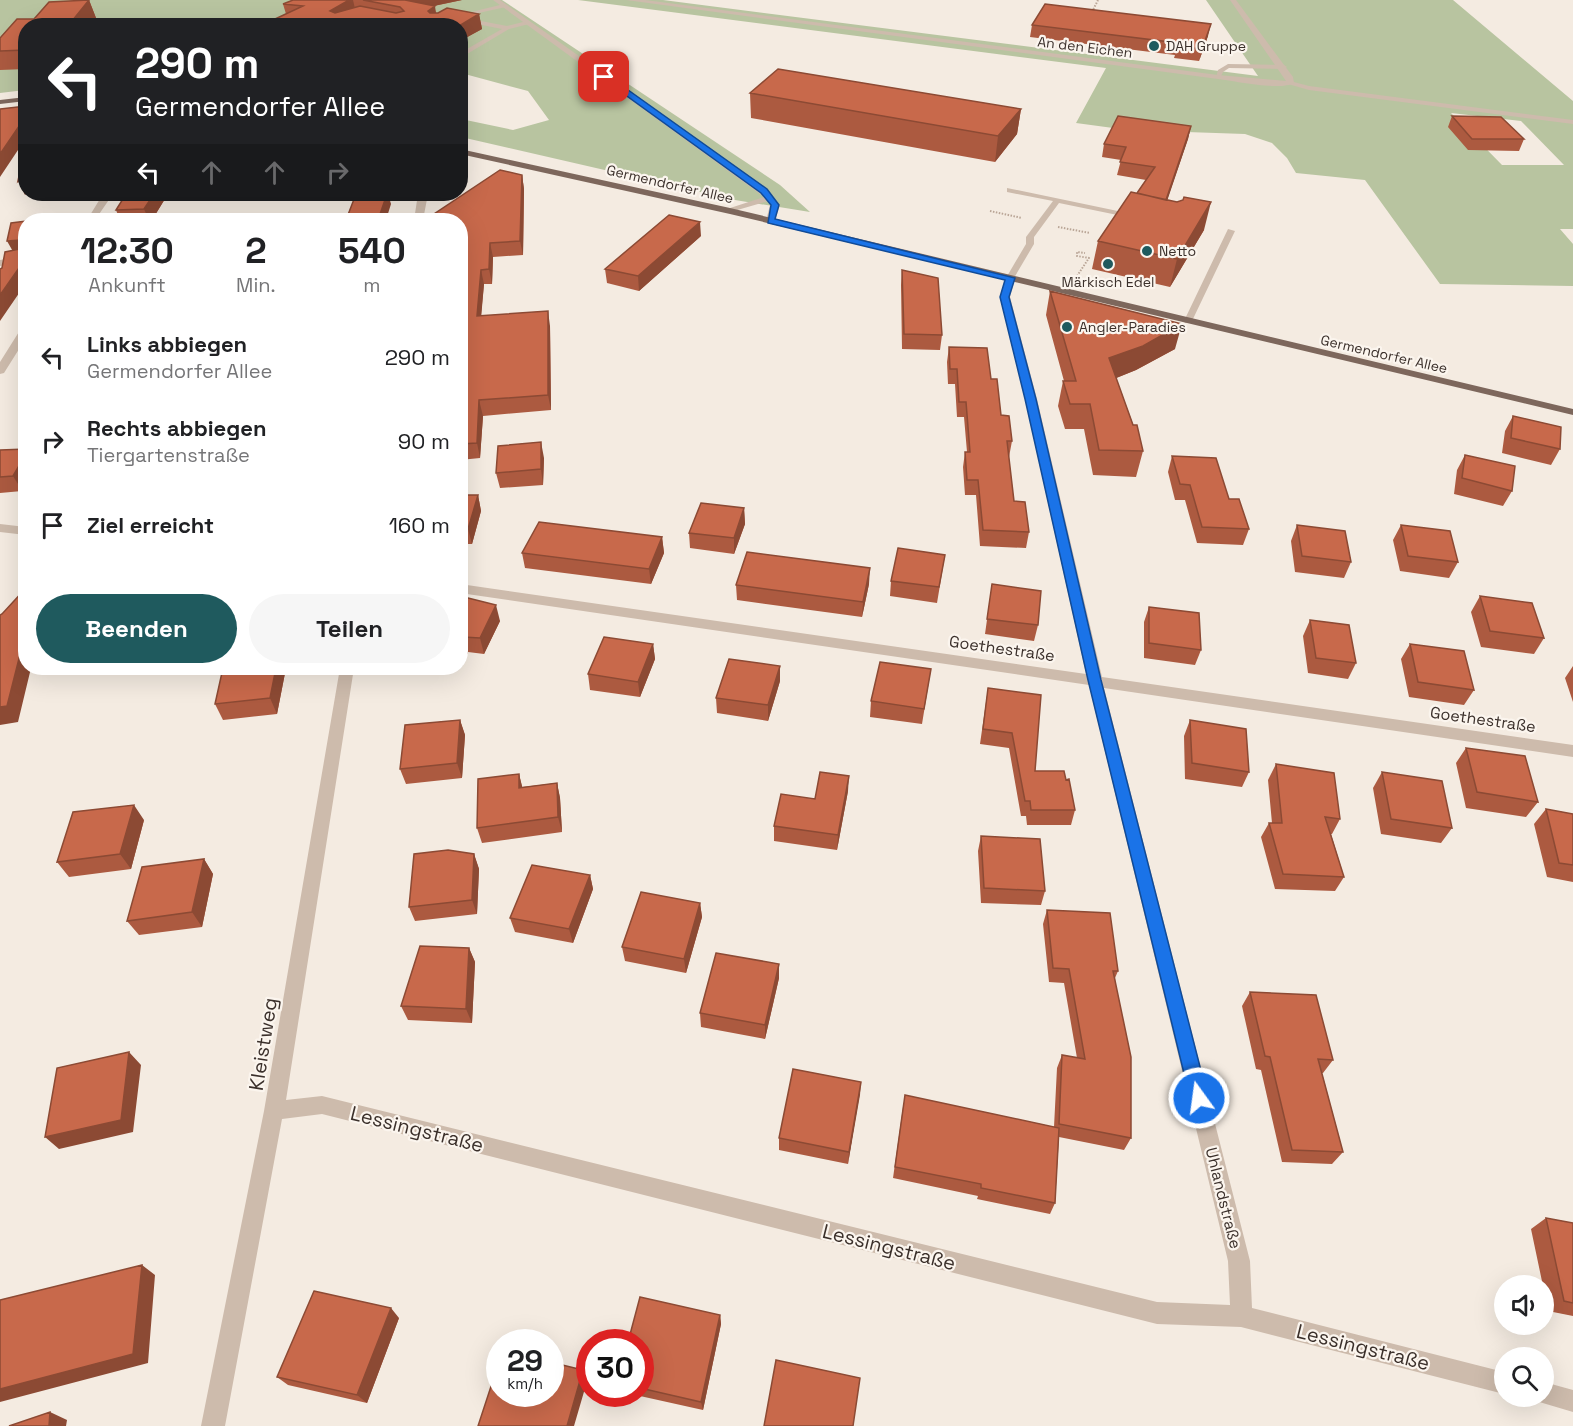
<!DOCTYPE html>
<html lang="de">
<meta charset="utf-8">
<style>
body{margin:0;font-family:"Space Grotesk",sans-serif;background:#f6f6f6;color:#202124;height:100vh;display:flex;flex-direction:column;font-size:22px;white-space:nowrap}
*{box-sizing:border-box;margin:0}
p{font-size:20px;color:#757577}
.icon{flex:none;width:33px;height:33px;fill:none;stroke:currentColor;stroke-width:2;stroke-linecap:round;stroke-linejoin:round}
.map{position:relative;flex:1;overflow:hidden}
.sheet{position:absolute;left:18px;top:213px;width:450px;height:462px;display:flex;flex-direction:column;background:#fff;border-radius:24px;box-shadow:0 6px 24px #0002}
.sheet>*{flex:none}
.hud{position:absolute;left:18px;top:18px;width:450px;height:183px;border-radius:24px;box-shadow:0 6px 24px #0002;background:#202124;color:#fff;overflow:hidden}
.fabs{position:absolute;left:1494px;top:1275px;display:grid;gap:12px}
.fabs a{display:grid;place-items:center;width:60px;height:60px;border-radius:50%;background:#fff;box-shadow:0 6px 24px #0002;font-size:30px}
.speed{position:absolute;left:486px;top:1329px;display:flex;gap:12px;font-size:30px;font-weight:700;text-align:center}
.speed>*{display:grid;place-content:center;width:78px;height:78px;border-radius:50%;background:#fff;box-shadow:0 6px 24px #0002;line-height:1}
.speed small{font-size:15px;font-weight:400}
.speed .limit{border:9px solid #d22;background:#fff;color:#111}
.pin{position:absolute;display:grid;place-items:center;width:51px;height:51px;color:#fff;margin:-26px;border-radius:12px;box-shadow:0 3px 9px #0006}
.me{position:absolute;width:66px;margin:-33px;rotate:346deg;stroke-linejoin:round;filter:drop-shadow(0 0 4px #0008)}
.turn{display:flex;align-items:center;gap:21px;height:126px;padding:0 18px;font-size:27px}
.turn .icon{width:78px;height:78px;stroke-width:2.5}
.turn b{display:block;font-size:42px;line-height:51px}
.lanes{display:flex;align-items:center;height:57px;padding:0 18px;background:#0003;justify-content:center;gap:30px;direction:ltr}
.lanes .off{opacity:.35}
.eta{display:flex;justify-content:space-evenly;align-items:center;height:102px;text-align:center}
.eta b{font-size:36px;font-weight:600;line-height:42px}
.button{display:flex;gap:12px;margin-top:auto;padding:12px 18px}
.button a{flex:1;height:69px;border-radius:36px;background:#1f5a5e;color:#fff;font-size:24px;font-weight:600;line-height:69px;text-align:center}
.button a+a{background:#f6f6f6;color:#202124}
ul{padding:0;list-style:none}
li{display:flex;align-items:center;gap:18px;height:84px;padding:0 18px}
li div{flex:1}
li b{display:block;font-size:22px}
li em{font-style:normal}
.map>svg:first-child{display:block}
.green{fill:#b8c4a0;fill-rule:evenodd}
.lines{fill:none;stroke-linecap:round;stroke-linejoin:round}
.path{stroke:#b9a596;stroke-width:2;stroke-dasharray:1.5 1.5;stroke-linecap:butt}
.service{fill:#cdbbac;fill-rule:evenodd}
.minor{fill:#cdbbac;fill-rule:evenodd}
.tertiary{fill:#cdbbac;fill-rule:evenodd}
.primary{fill:#7d675c;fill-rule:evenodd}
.wall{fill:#ac5a40}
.shaded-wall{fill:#8c4a34}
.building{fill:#c8694b;stroke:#8c4a34;stroke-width:1.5}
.route{fill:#1a73e8;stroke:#114b97;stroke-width:1.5}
.poi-dot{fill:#1f5a5e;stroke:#fbf5ee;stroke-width:2}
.labels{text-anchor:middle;stroke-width:4.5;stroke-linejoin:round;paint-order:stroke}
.far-poi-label{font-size:14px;fill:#3b302b;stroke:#fbf5ee;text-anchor:start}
.far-street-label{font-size:14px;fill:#3b302b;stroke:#fbf5ee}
.street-label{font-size:16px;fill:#3b302b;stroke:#fbf5ee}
.near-street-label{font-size:20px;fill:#3b302b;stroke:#fbf5ee}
</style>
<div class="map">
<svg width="1573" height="1426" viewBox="0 0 1573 1426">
<rect width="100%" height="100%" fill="#f4ebe1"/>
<path class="green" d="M0,0H502L780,185L810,212L735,200L461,137V119L513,130L549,120L528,91L461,73L460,26H26L25,90L0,93Z
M578,0H663L1258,76L1206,0H1453L1573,101V229H1560L1573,244V286L1440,284L1365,180L1296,173L1287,158L1272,143L1245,134L1128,130L1076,123L1106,68ZM1451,113L1521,121L1564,165H1502Z"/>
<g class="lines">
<path class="path" d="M1092,12L1098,0
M990,211L1022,218
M1058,227L1090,233
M1077,276L1089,258L1077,256V252L1085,253"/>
<path class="service" d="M504,4L506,7L460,17L507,26L527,21L529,24L509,29L462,57L460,58V53L502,29L452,19L440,26H433L449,16H455Z
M1228,64L1284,65L1287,67L1284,69L1229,68L1223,72L1220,78H1216L1218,70Z
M1290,81L1309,86L1573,120V124L1309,90L1288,84Z
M1007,188L1132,214L1136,216L1132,218L1059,203L1034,237V244L1014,278L1010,280L1006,278L1026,244V237L1053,201L1007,192Z
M1228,229L1235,231L1192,321L1185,323L1184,321Z"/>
<path class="minor" d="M103,194H113L95,220H87Z
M418,194H428L423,220H414Z
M26,256V262L0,266V260Z
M1006,276L1015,278L1010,297L1037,399L1102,677L1573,745V757L1104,688L1250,1261L1252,1308L1504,1372V1394L1241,1327L1157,1324L322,1114L282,1119L225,1426H201L264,1111L340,668H354L286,1100L322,1096L1157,1302L1230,1305L1228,1261L1089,685L460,593V584L1086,674L1025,399L1000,297Z
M26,326V338L4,373L0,374V362L22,327Z
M0,524L26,527V535L0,532Z
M1544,1382L1573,1390V1412L1536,1401L1534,1396H1544Z"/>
<path class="tertiary" d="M493,0H500L767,189L780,205L774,223L766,221L770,205L768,201L727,213V209L764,197Z
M626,0H645L1218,75L1286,81L1230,0H1236L1293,77L1294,83C1280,91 1235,81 1218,79Z"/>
<path class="primary" d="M26,97V101L0,104V100Z
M460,149L730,208L1573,409V415L730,214L460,154Z"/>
</g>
<path class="wall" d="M89,0L96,18L90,26H26V69L0,70V38L17,19H34L49,2Z
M293,0H462L434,6L436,13L479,14L482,29L460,41V26L286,14L283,4Z
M1032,25L1208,36L1199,61L1174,58L1175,55L1030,37Z
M750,93L1021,109L1017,134L995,162L751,118Z
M1452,116L1524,139L1519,151L1468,150L1448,127Z
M1191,126L1188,139L1167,200L1204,230L1170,287L1092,269L1098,241L1137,193L1146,180L1117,175L1121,160L1102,157L1104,144Z
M522,175L524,189L523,255L493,257L492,284H484L481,315L550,326L551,410L483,416L480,458L460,460V387H463L466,347L460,348V220H425Z
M168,194L152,220H120L116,210Z
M701,236L639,291L607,283L605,269Z
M902,270L942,335L940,350L902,349L901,285Z
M1050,291L1175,349L1136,370L1116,378L1143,451L1136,477L1093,475L1084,429H1065L1058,406L1063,381H1064L1046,315Z
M949,347L991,379L1001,415L1012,441L1009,457H1008L1014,501L1029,532L1026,548L980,546L976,495H965L963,467L965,452H967L964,417H957L955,384H948L947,362Z
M1513,416L1560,449L1551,465L1502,453L1505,431Z
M0,450L22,491L0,493Z
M1465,455L1512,491L1503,506L1454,494L1457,470Z
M1172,456L1229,499L1249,529L1243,545L1197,543L1185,500H1175L1168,472Z
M544,458L543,485L500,488L496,473Z
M460,495H478L481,511L472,544H460Z
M744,508L745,524L734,554L690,548L689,533Z
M1297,525L1351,562L1344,578L1295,572L1291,541Z
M1401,525L1458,562L1449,578L1400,571L1393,540Z
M662,537L664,553L651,584L525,568L522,553Z
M945,555L937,603L890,596L891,581Z
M869,584L862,617L737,600L736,585Z
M992,584L1038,625L1034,641L985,634Z
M460,596L500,621L484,654L468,652L462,666H460Z
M1480,596L1544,638L1534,654L1481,647L1471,612Z
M1149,607L1201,650L1195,665L1144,658V622Z
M1310,620L1356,663L1348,679L1308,673L1303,636Z
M653,644L655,659L640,697L590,690L588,674Z
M1410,644L1474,690L1464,705L1409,697L1401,659Z
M1573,666V702L1565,678Z
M223,668H286L277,714L223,720L215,704Z
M411,668H430L411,669Z
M931,669L922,724L870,717L871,701Z
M780,681L768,721L717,713L716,698Z
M988,688L1035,771L1066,780L1075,810L1071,825H1027L1026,816H1021L1009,748L980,744Z
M460,720L465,735L462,778L406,784L400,769Z
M1190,720L1249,772L1242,787L1185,779L1184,736Z
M1466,748L1538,802L1526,817L1466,808L1456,763Z
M1276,764L1340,819L1332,834H1331L1344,877L1335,891L1275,889L1261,837L1269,823H1272L1268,780Z
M1382,772L1452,828L1441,843L1381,834L1373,788Z
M519,774L522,787L557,783L560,798L562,832L482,843L477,828Z
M848,791L837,850L774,841V826L815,799Z
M1546,809L1573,814V882L1547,877L1534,824Z
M144,820L131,869L69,877L57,862Z
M981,836L1045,891L1041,905L981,903L978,851Z
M474,854L479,869L477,914L415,921L409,907Z
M204,859L213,874L202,927L139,935L127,921Z
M590,875L593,889L573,943L515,932L510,918Z
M700,903L702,917L686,973L625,961L622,947Z
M1047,910L1118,971L1115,978L1131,1138L1124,1150L1059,1137L1055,1203L1050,1214L977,1199L978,1196L893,1178L903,1107L1054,1127L1057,1068L1062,1055L1077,1058L1064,983L1049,982L1043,924Z
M469,948L475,962L472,1023L408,1020L401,1006Z
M779,964V978L765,1039L701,1027L700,1013Z
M1250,992L1333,1060L1323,1073H1322L1343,1152L1332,1164L1282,1162L1261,1070L1256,1069L1242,1006Z
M861,1082L848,1164L779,1150V1138Z
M1546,1218L1573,1223V1316L1548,1311L1544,1286H1543L1531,1229Z
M720,1315L721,1324L703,1410L631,1394H640V1342Z
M399,1318L367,1403L288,1385L277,1377Z"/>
<path class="shaded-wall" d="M89,0L96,18L90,26H68Z
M349,0H353L356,13L334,26L330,11Z
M395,0H462L404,12Z
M435,6L437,21L428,11Z
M479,14L482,29L460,41V26H459Z
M1211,24L1208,36L1199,61L1202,49Z
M1021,109L1017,134L995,162L998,136Z
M26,116V138L0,177V154Z
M1191,126L1188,139L1161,219L1164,205Z
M26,172V194L25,195L18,181Z
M522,175L524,189L523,255L520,241Z
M154,194H168L152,220H149L144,209Z
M387,194H388L391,204L386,220H378Z
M1211,202L1204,230L1170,287L1177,259Z
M700,222L701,236L639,291L638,276Z
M20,240L26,250L15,255L7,241Z
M490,243L493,257L492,284L489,269Z
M26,258V283L0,321V295Z
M481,270L484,284L480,330L477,316Z
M548,311L550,326L551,410L548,395Z
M1182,324L1175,349L1136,370L1104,383L1109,358Z
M479,400L483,416L480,458L477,443Z
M541,442L544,458L543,485L541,469Z
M26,454V486L22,491L13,476Z
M478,495L481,511L472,544L468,529Z
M744,508L745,524L734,554V538Z
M662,537L664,553L651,584L649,569Z
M870,568L869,584L862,617L863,602Z
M496,605L500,621L484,654L480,638Z
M26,631V668H31L18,722L0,725V707Z
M463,637L468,652L462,666L460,660V643Z
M653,644L655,659L640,697L638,682Z
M780,666V681L768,721V705Z
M276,668H286L277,714L270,698Z
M460,720L465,735L462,778L457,763Z
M519,774L523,790L519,788Z
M849,776L848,791L837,850L838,835Z
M557,783L560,798L562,832L558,817Z
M134,805L144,820L131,869L120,854Z
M474,854L479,869L477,914L472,900Z
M204,859L213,874L202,927L192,912Z
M590,875L593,889L573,943L569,929Z
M700,903L702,917L686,973L684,959Z
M469,948L475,962L472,1023L466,1009Z
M779,964V978L765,1039V1025Z
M129,1052L141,1065L133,1132L59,1149L45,1137Z
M861,1082L860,1095L848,1164L849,1152Z
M142,1265L155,1275L148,1363L0,1402V1389Z
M391,1308L399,1318L367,1403L357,1395Z
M720,1315L721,1324L703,1410L701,1402Z
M583,1370L588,1378L574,1426H567Z
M50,1412L67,1420L66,1426H49Z"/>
<path class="building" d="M89,0L68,26H26V50L0,51V38L17,19H34L49,2Z
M293,0H349L330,11L335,13L360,6L396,13L404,11L400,7L363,0H405L435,6L428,11L430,13H438L447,8L479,14L459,26H260L303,6L283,4Z
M1045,4L1211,24L1202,49L1177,46L1178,43L1032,25Z
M778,69L1021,109L998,136L750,93Z
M26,106V116L0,154V109Z
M1118,116L1191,126L1166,200L1137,193L1155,167L1120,162L1126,147L1104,144Z
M1452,116L1501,117L1524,139H1472Z
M26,142V172L18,181Z
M500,170L522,175L520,241L490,243L489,269L481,270L477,316L548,311V395L479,400L477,443L460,444V387H463L467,332L460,333V220H458V219L425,220Z
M1131,192L1177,202L1183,200L1184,197L1211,202L1177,259L1098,241Z
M126,194H154L144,209L116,210Z
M356,194H387L378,220H346Z
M669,215L700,222L638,276L605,269Z
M55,216L52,220H26Z
M26,221V258L0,295V269L2,268L5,252L20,249V240L7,241L11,223Z
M902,270L938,278L942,335L904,334Z
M1050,291L1182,324L1143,346L1109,358L1133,425H1137L1143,451L1099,450L1090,404H1070L1063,381H1076Z
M949,347L987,348L991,379H997L1001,415L1009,416L1012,441H1007L1014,501L1025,502L1029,532L983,530L978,480H967L965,452H970L966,402H959L957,369H950Z
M1513,416L1561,427L1560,449L1511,438Z
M541,442V469L496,473L498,446Z
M26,449V454L13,476L0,477V450Z
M1465,455L1515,466L1512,491L1462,478Z
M1172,456L1216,458L1229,499H1239L1249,529L1202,527L1190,485L1180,484Z
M460,495H478L468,529H460Z
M701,503L744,508L734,538L689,533Z
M539,522L662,537L649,569L522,553Z
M1297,525L1345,531L1351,562L1302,556Z
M1401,525L1450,531L1458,562L1408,556Z
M898,548L945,555L939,587L891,581Z
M747,552L870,568L863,602L736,585Z
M992,584L1041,591L1038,625L987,619Z
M26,588V631L7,706L0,707V615L2,614Z
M460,596L496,605L480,638L463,637L460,643Z
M1480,596L1532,603L1544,638L1490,631Z
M1149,607L1199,613L1201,650L1149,643Z
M1310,620L1349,625L1356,663L1316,658Z
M604,637L653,644L638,682L588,674Z
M1410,644L1464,651L1474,690L1418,682Z
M729,659L780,666L768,705L716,698Z
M880,662L931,669L924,709L871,701Z
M223,668H276L270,698L215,704Z
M988,688L1041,695L1035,771H1064L1066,780L1069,779L1075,810H1031L1030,801H1025L1012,733L983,729Z
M460,720L457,763L400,769L405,725Z
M1190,720L1246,729L1249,772L1192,763Z
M1466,748L1525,756L1538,802L1477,792Z
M1276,764L1334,773L1340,819L1325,817L1344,877L1283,874L1269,823H1282Z
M820,772L849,776L838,835L774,826L781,794L815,799Z
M1382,772L1442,781L1452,828L1391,819Z
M519,774V788L557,783L558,817L477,828L478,779Z
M134,805L120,854L57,862L73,812Z
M1546,809L1573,814V865L1559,863Z
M981,836L1040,839L1045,891L984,888Z
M448,850L474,854L472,900L409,907L414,854Z
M204,859L192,912L127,921L142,867Z
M532,865L590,875L569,929L510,918Z
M641,892L700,903L684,959L622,947Z
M1047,910L1110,913L1118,971H1113L1131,1057V1138L1059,1124L1062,1055L1085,1059L1069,969L1053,968Z
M420,946L469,948L466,1009L401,1006Z
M716,953L779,964L765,1025L700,1013Z
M1250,992L1316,995L1333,1060L1318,1059L1343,1152L1292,1150L1270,1057L1265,1056Z
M129,1052L121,1120L45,1137L57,1068Z
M793,1069L861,1082L849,1152L779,1138Z
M905,1095L1059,1128L1055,1203L981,1188V1184L895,1167Z
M1546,1218L1573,1223V1303L1564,1301Z
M142,1265L133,1354L0,1389V1300Z
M314,1291L391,1308L357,1395L277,1377Z
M640,1297L720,1315L701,1402L640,1388V1342H628Z
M500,1359V1394H550V1362L583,1370L567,1426H478Z
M776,1360L860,1378L853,1426H764Z
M50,1412L49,1426H9Z"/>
<path class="route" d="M602,75H607L767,189L779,205L775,219L1015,278L1009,297L1036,399L1101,680L1208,1098L1205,1104L1199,1107L1193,1104L1190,1098L1088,680L1025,399L1000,297L1005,280L768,223L771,205L761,193L602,78Z"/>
<g class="poi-dot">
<circle cx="1154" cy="46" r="6"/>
<circle cx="1147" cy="251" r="6"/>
<circle cx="1108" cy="264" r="6"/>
<circle cx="1067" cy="327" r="6"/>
</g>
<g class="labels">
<g class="far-poi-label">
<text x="1166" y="51">DAH Gruppe</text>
<text x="1159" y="256">Netto</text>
<text x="1108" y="287" text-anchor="middle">Märkisch Edel</text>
<text x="1079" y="332">Angler-Paradies</text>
</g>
<g class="far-street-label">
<text transform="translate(1085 47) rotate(7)" y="5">An den Eichen</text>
<text transform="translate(670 184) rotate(13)" y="5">Germendorfer Allee</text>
<text transform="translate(1384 354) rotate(13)" y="5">Germendorfer Allee</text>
</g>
<g class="street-label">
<text transform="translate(1002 648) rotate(8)" y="6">Goethestraße</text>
<text transform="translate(1483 719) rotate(8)" y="6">Goethestraße</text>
<text transform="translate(1224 1198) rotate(76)" y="6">Uhlandstraße</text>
</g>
<g class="near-street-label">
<text transform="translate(263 1044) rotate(-81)" y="7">Kleistweg</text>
<text transform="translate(417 1129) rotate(14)" y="7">Lessingstraße</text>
<text transform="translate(889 1247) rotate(14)" y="7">Lessingstraße</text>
<text transform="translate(1363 1347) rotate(14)" y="7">Lessingstraße</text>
</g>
</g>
</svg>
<div class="fabs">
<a><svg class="icon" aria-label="sound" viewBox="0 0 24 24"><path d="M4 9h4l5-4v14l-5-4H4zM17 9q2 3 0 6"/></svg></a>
<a><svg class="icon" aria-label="search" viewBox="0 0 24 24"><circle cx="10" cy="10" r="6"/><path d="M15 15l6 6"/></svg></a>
</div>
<div class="speed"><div>29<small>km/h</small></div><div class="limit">30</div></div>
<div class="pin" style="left:604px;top:77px;background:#d93025"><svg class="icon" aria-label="arrive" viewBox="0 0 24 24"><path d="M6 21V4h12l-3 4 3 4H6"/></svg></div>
<svg class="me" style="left:1199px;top:1098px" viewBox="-20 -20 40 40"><circle r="17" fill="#1a73e8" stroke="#fff" stroke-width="3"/><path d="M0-11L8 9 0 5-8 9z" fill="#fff"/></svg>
<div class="hud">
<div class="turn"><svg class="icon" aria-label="left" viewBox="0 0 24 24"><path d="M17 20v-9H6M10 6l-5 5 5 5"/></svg><div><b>290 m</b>Germendorfer Allee</div></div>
<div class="lanes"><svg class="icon" aria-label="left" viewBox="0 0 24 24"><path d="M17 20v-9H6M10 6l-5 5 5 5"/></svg><svg class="icon off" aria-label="ahead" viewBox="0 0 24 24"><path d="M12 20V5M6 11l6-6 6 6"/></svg><svg class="icon off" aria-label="ahead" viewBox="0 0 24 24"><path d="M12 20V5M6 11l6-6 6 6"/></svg><svg class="icon off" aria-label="right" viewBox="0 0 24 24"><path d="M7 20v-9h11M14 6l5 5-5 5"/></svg></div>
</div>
<section class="sheet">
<div class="eta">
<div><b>12:30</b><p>Ankunft</p></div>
<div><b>2</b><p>Min.</p></div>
<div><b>540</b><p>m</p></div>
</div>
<ul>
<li><svg class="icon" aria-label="left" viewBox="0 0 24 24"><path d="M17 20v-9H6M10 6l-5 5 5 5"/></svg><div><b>Links abbiegen</b><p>Germendorfer Allee</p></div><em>290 m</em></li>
<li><svg class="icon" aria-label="right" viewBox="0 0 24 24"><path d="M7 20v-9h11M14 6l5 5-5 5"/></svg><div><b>Rechts abbiegen</b><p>Tiergartenstraße</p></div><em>90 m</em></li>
<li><svg class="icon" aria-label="arrive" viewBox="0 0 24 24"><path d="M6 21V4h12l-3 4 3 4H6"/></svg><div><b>Ziel erreicht</b></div><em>160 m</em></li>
</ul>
<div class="button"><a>Beenden</a><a>Teilen</a></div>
</section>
</div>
